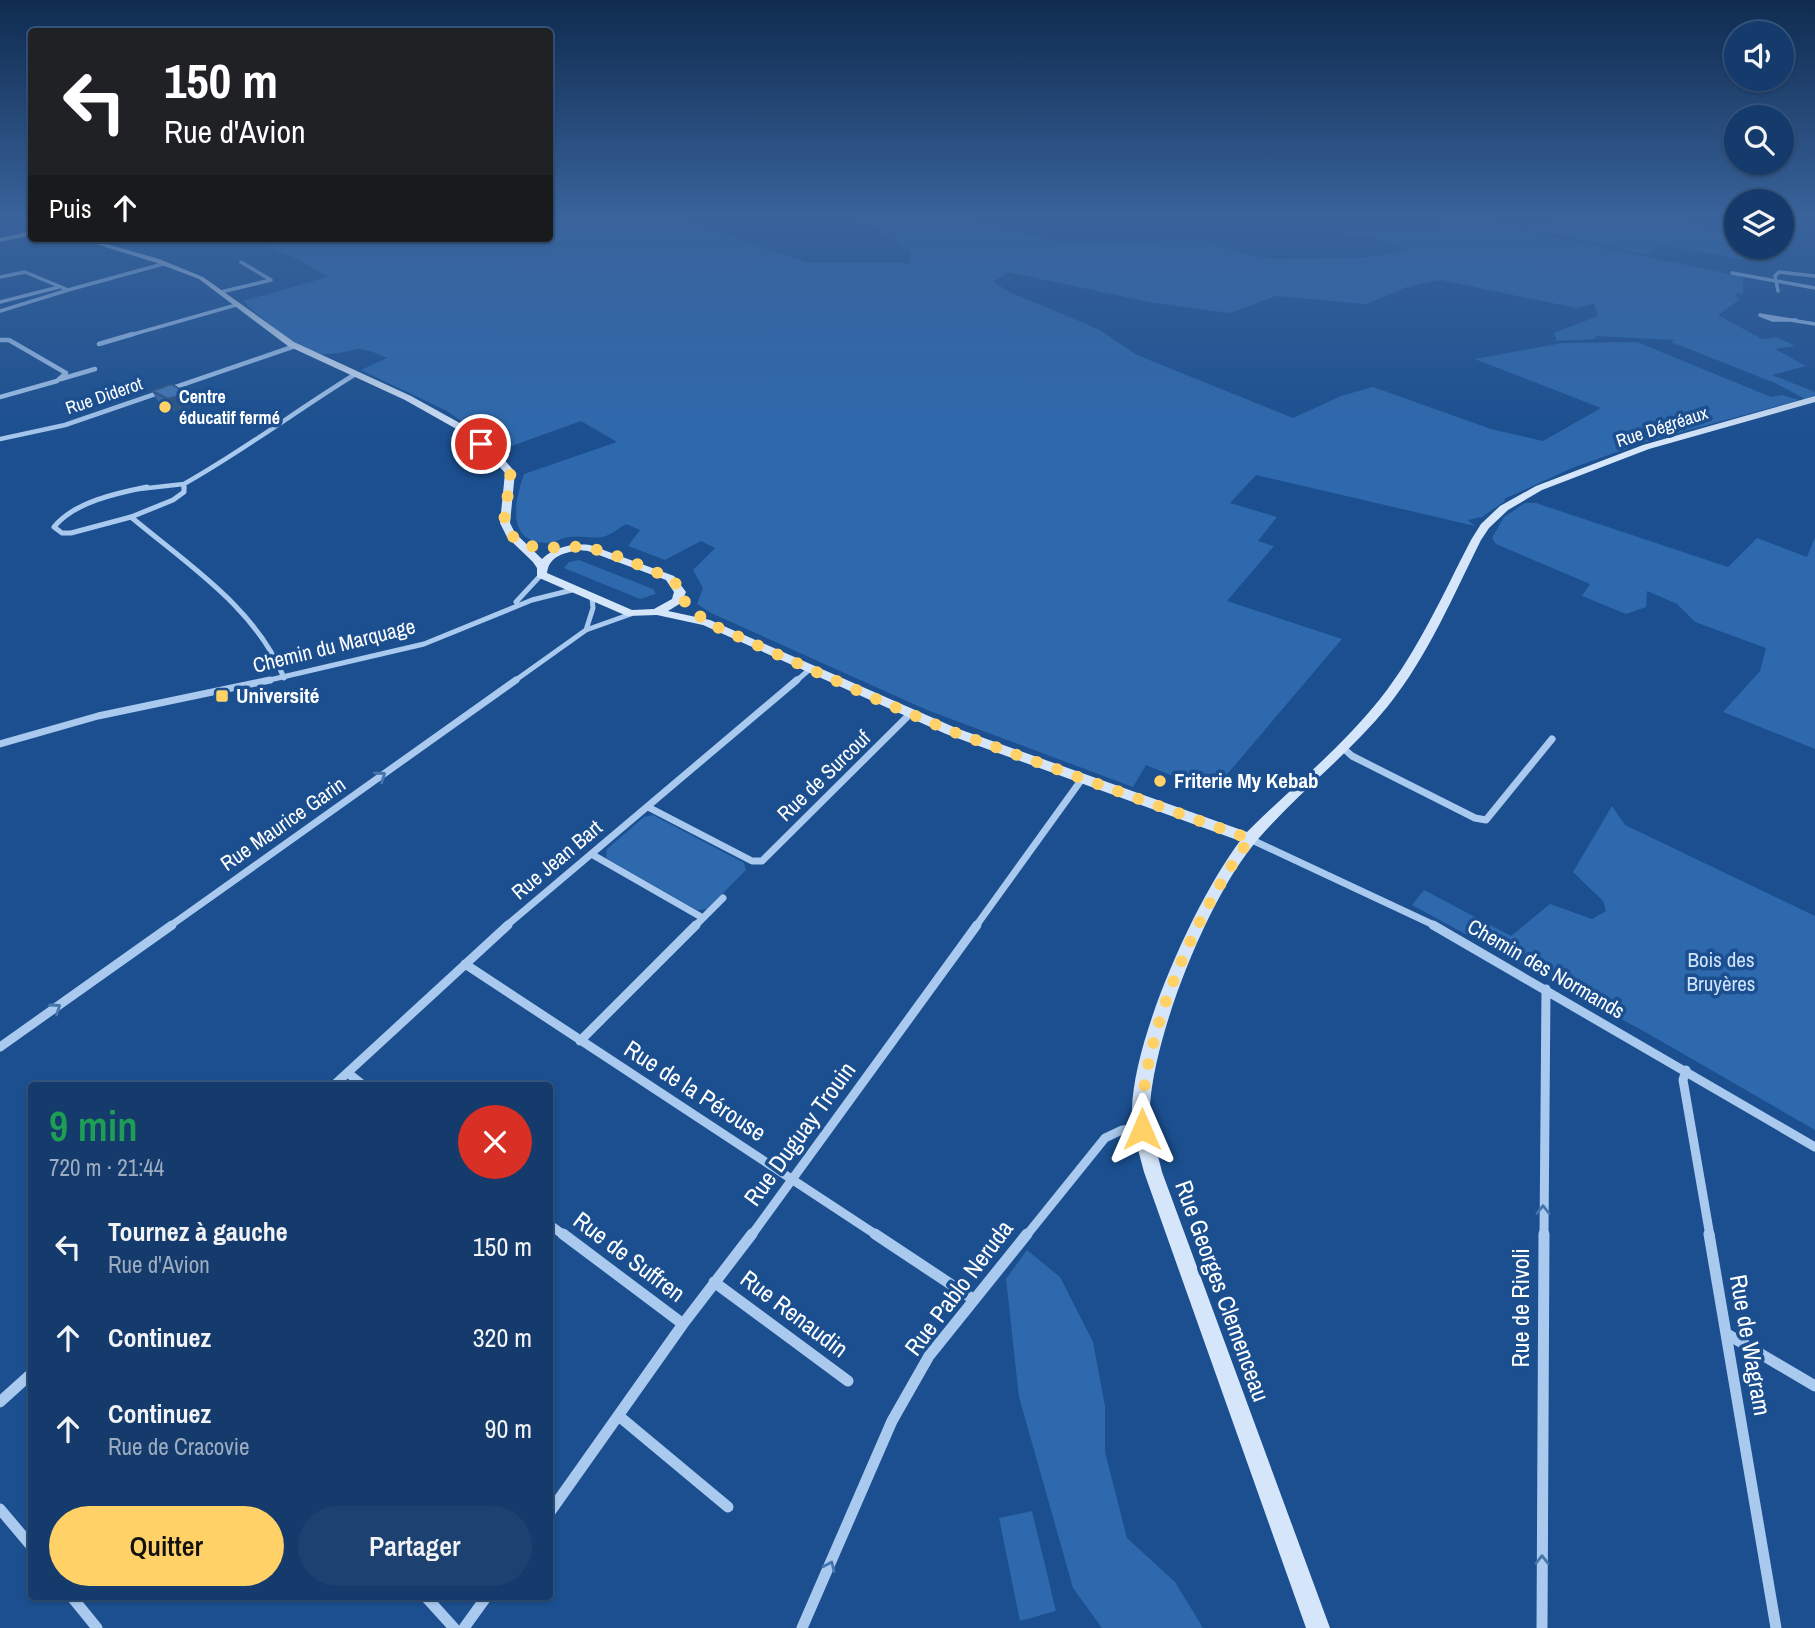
<!DOCTYPE html>
<html lang="fr">
<meta charset="utf-8">
<style>
body{margin:0;font-family:"Archivo Narrow",sans-serif;background:#1d4271;color:#f1f3f6;height:100vh;display:flex;flex-direction:column;font-size:26px;white-space:nowrap}
*{box-sizing:border-box;margin:0}
p{font-size:23px;color:#9dadc1}
.icon{flex:none;width:38px;height:38px;fill:none;stroke:currentColor;stroke-width:2;stroke-linecap:round;stroke-linejoin:round}
.map{position:relative;flex:1;overflow:hidden}
.drawer{position:absolute;left:28px;top:1082px;width:525px;height:518px;display:flex;flex-direction:column;background:#143b6b;border-radius:7px;box-shadow:0 2px 5px #0004,0 0 0 2px #33557e}
.drawer>*{flex:none}
.top-card{position:absolute;left:28px;top:28px;width:525px;height:214px;border-radius:7px;box-shadow:0 2px 5px #0004,0 0 0 2px #33557e;background:#202124;color:#fff;overflow:hidden}
.controls{position:absolute;left:1724px;top:21px;display:grid;gap:14px}
.controls a{display:grid;place-items:center;width:70px;height:70px;border-radius:50%;background:#143b6b;box-shadow:0 2px 5px #0004,0 0 0 2px #33557e;font-size:35px}
.pin{position:absolute;display:grid;place-items:center;width:60px;height:60px;color:#fff;margin:-30px;border:4px solid #fff;border-radius:50%;box-shadow:0 2px 7px #0007}
.me{position:absolute;width:77px;margin:-38px;rotate:0deg;stroke-linejoin:round;filter:drop-shadow(0 0 5px #0008)}
.turn{display:flex;align-items:center;gap:24px;height:147px;padding:0 21px;font-size:32px}
.turn .icon{width:91px;height:91px;stroke-width:2.5}
.turn b{display:block;font-size:49px;line-height:60px}
.then{display:flex;align-items:center;height:66px;padding:0 21px;background:#0003;gap:14px;font-size:26px}
.round{display:grid;place-items:center;flex:none;width:74px;height:74px;border-radius:37px;background:#1d4271}
.summary{display:flex;align-items:center;justify-content:space-between;height:119px;padding:0 21px}
h1{font-size:42px;font-weight:600;line-height:52px;color:#1e9e55}
.action{display:flex;gap:14px;margin-top:auto;padding:14px 21px}
.action a{flex:1;height:80px;border-radius:42px;background:#ffd166;color:#111;font-size:28px;font-weight:600;line-height:80px;text-align:center}
.action a+a{background:#1d4271;color:#f1f3f6}
ul{padding:0;list-style:none}
li{display:flex;align-items:center;gap:21px;height:91px;padding:0 21px}
li div{flex:1}
li b{display:block;font-size:26px}
li em{font-style:normal}
.map>svg:first-child{display:block}
.green{fill:#2e69ad}
.lines{fill:none;stroke-linecap:round;stroke-linejoin:round}
.street-far5{stroke:#a9c9ee;stroke-width:3.5}
.street-far4{stroke:#a9c9ee;stroke-width:4.5}
.street-far3{stroke:#a9c9ee;stroke-width:5}
.street-far2{stroke:#a9c9ee;stroke-width:7}
.street-far1{stroke:#a9c9ee;stroke-width:9}
.street{stroke:#a9c9ee;stroke-width:11}
.secondary{fill:#d6e6fa;fill-rule:evenodd}
.wall{fill:#3a679d}
.shaded-wall{fill:#305480}
.building{fill:#4478b7;stroke:#305480;stroke-width:2}
.oneway{stroke:#4674ac}
.route{stroke:#ffd166;stroke-width:12;stroke-dasharray:0 21.6}
.poi-dot{fill:#ffd166;stroke:#1b4f8f;stroke-width:2.5}
.labels{text-anchor:middle;stroke-width:7;stroke-linejoin:round;paint-order:stroke}
.far-street-label{font-size:18px;fill:#fff;stroke:#1b4f8f}
.far-poi-label{font-size:18px;font-weight:bold;fill:#fff;stroke:#1b4f8f;text-anchor:start}
.street-label{font-size:21px;fill:#fff;stroke:#1b4f8f}
.poi-label{font-size:21px;font-weight:bold;fill:#fff;stroke:#1b4f8f;text-anchor:start}
.park-label{font-size:21px;fill:#cfe3fa;stroke:#1b4f8f}
.near-street-label{font-size:24px;fill:#fff;stroke:#1b4f8f}
</style>
<div class="map">
<svg width="1815" height="1628" viewBox="0 0 1815 1628">
<rect width="100%" height="100%" fill="#1b4f8f"/>
<path class="green" d="M550,215H667L809,263H910V251L874,227L835,215H953L1060,243L1110,244L1196,239L1250,255L1276,259L1368,257L1408,250L1364,234L1299,230L1336,227L1429,230L1439,226L1450,215H1476L1554,237L1743,277V294L1734,293L1739,300L1718,315L1762,339L1777,337L1795,346L1775,349L1806,366L1772,375L1815,392V395L1805,399L1775,383L1671,342L1674,340L1596,336L1595,339L1557,341L1554,333L1598,316L1594,304L1576,308L1441,280L1407,287L1366,304L1276,296L1230,313L1154,303L1008,272L993,282L1014,294L1098,329L1137,355L1293,418L1341,396L1373,387L1491,429L1543,441L1601,408L1475,359L1562,343L1637,342L1771,397L1782,395L1799,400L1645,442L1572,468L1504,499L1505,501L1482,517L1468,520L1475,526L1256,475L1230,503L1277,517L1258,541L1274,546L1227,601L1342,639L1212,792L1146,765L1133,787L927,710L711,613L697,604L703,588L693,570L715,548L701,541L665,560L628,546L640,530L626,524C619,528 610,536 602,537C592,539 580,535 569,537C562,538 554,543 547,543C505,542 515,501 524,474L617,442L581,421L500,450L447,411L361,370L387,358C351,341 358,354 325,354C303,355 258,316 243,301L328,277L293,257L246,238H550Z
M1578,215H1662L1736,234V247H1778L1774,252L1748,247L1745,260L1662,245L1649,255L1520,227Z
M1525,503H1536L1728,567L1757,538L1807,557L1815,537V749L1723,712L1760,671L1766,648L1695,622L1677,604L1647,591L1646,607L1626,614L1582,596L1590,584L1496,544L1492,538L1504,517Z
M579,560L653,589L656,594L640,599L564,568L569,562Z
M1612,806L1625,825L1815,916V1130L1647,1033L1412,905L1424,890L1511,936L1550,904L1592,919L1606,911L1603,901L1573,872Z
M653,815L744,863L746,870L707,909L697,910L606,858L607,849L644,817Z
M1027,1250L1060,1277L1093,1342L1105,1406V1452L1127,1538L1175,1582L1203,1628H1102L1073,1588L1019,1397L1006,1279Z
M1032,1511L1056,1611L1020,1621L999,1518Z"/>
<g class="lines">
<path class="street-far5" d="M1799,215L1815,216
M1732,273L1815,288
M0,277L25,272L68,290L163,264
M1778,291L1775,276L1779,272L1815,276
M221,292L271,280L241,262
M0,302L59,287
M0,311L68,290
M1760,315L1791,320H1773Z
M1791,320H1796
M1791,320L1815,324
M127,336L236,305"/>
<path class="street-far4" d="M0,340H9L66,373L57,381L0,397
M99,344L133,334
M61,379L95,369
M0,439L65,425L295,346
M184,484C243,451 297,410 354,375
M139,489L184,484V489"/>
<path class="street-far3" d="M131,517C187,564 256,608 284,678
M131,517L71,533H62L54,527C74,502 117,493 147,487
M131,517L173,500L184,492V487
M516,602L541,575
M586,630L593,608L592,598
M261,682L424,644L532,600L572,590
M513,682L586,630L631,614
M795,682L810,669"/>
<path class="street-far2" d="M0,744L98,716L270,680
M1342,747L1352,756L1475,818L1486,820L1552,739
M648,807L752,861H762L910,714
M1250,839L1436,926
M593,855L703,918
M170,926L516,680
M506,926L797,680
M695,926L723,898
M976,926L1082,779"/>
<path class="street-far1" d="M1433,925L1815,1147
M465,964L878,1236
M580,1041L696,925
M0,1047L172,925
M1686,1070L1683,1080L1710,1236
M348,1073L363,1085
M334,1085L508,925
M550,1225L565,1236
M751,1236L977,925
M1026,1236L1105,1138L1122,1130L1141,1129
M1544,1236L1546,989"/>
<path class="street" d="M563,1234L683,1324
M875,1234L973,1299
M1709,1234L1776,1628
M714,1282L848,1381
M1727,1334L1815,1386
M0,1402L32,1373
M620,1417L728,1507
M0,1509L32,1547
M550,1512L683,1324L752,1234
M71,1596L97,1628
M425,1596L454,1628
M464,1628L487,1596
M802,1628L892,1421L929,1356L1027,1234
M1542,1628L1544,1234"/>
<path class="secondary" d="M32,231V235L0,242V238Z
M76,238H86L159,259L203,277L294,342L411,396L467,427L492,446L515,472L510,523L515,533L542,559C554,547 573,543 590,545L674,576L686,592L681,603L668,611L710,620L956,728L1247,832C1291,788 1341,748 1380,699C1418,651 1443,594 1471,540L1481,524L1500,506L1536,486L1643,445L1815,396V402L1649,449L1542,490L1508,510L1489,528L1481,540C1453,596 1428,656 1388,706C1349,754 1299,792 1259,838C1210,893 1155,1031 1150,1105C1148,1127 1157,1150 1162,1172L1330,1628H1306L1144,1172C1139,1151 1131,1130 1132,1109C1134,1036 1196,899 1240,841L946,734L703,625L657,615L627,616L537,577V568L533,562L507,537L500,523L505,473L485,450L460,431L405,400L288,346L199,279L154,262ZM579,550L588,551L666,580L674,592L672,599L654,609L632,610L547,573C549,556 564,553 579,550Z"/>
</g>
<path class="wall" d="M152,391L187,393L193,405L175,411L159,403Z"/>
<path class="shaded-wall" d="M187,393L193,405L175,411L168,399Z"/>
<path class="building" d="M171,384L187,393L168,399L152,391Z"/>
<defs><path id="oneway-chevron" d="M-2-3.5L2.5 0L-2 3.5" fill="none" stroke-width="1.6" stroke-linecap="round" stroke-linejoin="round" transform="scale(1.75)"/></defs>
<g class="oneway">
<use href="#oneway-chevron" transform="translate(381 776) rotate(-35)"/>
<use href="#oneway-chevron" transform="translate(56 1008) rotate(-35)"/>
<use href="#oneway-chevron" transform="translate(1543 1210) rotate(-90)"/>
<use href="#oneway-chevron" transform="translate(1542 1560) rotate(-90)"/>
<use href="#oneway-chevron" transform="translate(830 1566) rotate(-66)"/>
</g>
<linearGradient id="sky" x2="0" y2="1"><stop stop-color="#0f2b4f"/><stop offset="0.49" stop-color="#39639b"/><stop offset="1" stop-color="#39639b" stop-opacity="0"/></linearGradient>
<rect width="1815" height="443" fill="url(#sky)"/>
<g class="lines">
<path class="route" d="M481,444L510,472C513,491 498,513 508,530C524,558 565,543 589,548C616,553 644,568 670,578L678,586L679,596L706,622L885,703L951,731L1250,839C1198,908 1138,1042 1142,1129"/>
</g>
<g class="poi-dot">
<circle cx="165" cy="407" r="7"/>
<rect x="215" y="689" width="14" height="14" rx="3.5"/>
<circle cx="1160" cy="781" r="7"/>
</g>
<g class="labels">
<g class="far-street-label">
<text transform="translate(104 396) rotate(-19)" y="6">Rue Diderot</text>
<text transform="translate(1662 427) rotate(-18)" y="6">Rue Dégréaux</text>
</g>
<g class="far-poi-label">
<text x="179" y="403">Centre<tspan x="179" dy="21">éducatif fermé</tspan></text>
</g>
<g class="street-label">
<text transform="translate(334 646) rotate(-14)" y="7">Chemin du Marquage</text>
<text transform="translate(824 776) rotate(-44)" y="7">Rue de Surcouf</text>
<text transform="translate(283 824) rotate(-35)" y="7">Rue Maurice Garin</text>
<text transform="translate(557 860) rotate(-40)" y="7">Rue Jean Bart</text>
<text transform="translate(1546 969) rotate(30)" y="7">Chemin des Normands</text>
</g>
<g class="poi-label">
<text x="236" y="703">Université</text>
<text x="1174" y="788">Friterie My Kebab</text>
</g>
<g class="park-label">
<text x="1721" y="967">Bois des<tspan x="1721" dy="24">Bruyères</tspan></text>
</g>
<g class="near-street-label">
<text transform="translate(695 1091) rotate(33)" y="8">Rue de la Pérouse</text>
<text transform="translate(800 1134) rotate(-54)" y="8">Rue Duguay Trouin</text>
<text transform="translate(629 1257) rotate(37)" y="8">Rue de Suffren</text>
<text transform="translate(959 1288) rotate(-53)" y="8">Rue Pablo Neruda</text>
<text transform="translate(1222 1291) rotate(70)" y="8">Rue Georges Clemenceau</text>
<text transform="translate(1521 1308) rotate(-90)" y="8">Rue de Rivoli</text>
<text transform="translate(794 1314) rotate(37)" y="8">Rue Renaudin</text>
<text transform="translate(1750 1345) rotate(80)" y="8">Rue de Wagram</text>
</g>
</g>
</svg>
<div class="controls">
<a><svg class="icon" aria-label="sound" viewBox="0 0 24 24"><path d="M4 9h4l5-4v14l-5-4H4zM17 9q2 3 0 6"/></svg></a>
<a><svg class="icon" aria-label="search" viewBox="0 0 24 24"><circle cx="10" cy="10" r="6"/><path d="M15 15l6 6"/></svg></a>
<a><svg class="icon" aria-label="layers" viewBox="0 0 24 24"><path d="M12 4l9 5-9 5-9-5zM3 14l9 5 9-5"/></svg></a>
</div>
<div class="pin" style="left:481px;top:444px;background:#d93025"><svg class="icon" aria-label="arrive" viewBox="0 0 24 24"><path d="M6 21V4h12l-3 4 3 4H6"/></svg></div>
<svg class="me" style="left:1142px;top:1129px" viewBox="-20 -20 40 40"><path d="M0-17L14 15 0 8-14 15z" fill="#ffd166" stroke="#fff" stroke-width="4"/></svg>
<div class="top-card">
<div class="turn"><svg class="icon" aria-label="left" viewBox="0 0 24 24"><path d="M17 20v-9H6M10 6l-5 5 5 5"/></svg><div><b>150 m</b>Rue d'Avion</div></div>
<div class="then">Puis<svg class="icon" aria-label="ahead" viewBox="0 0 24 24"><path d="M12 20V5M6 11l6-6 6 6"/></svg></div>
</div>
<section class="drawer">
<div class="summary"><div><h1>9 min</h1><p>720 m · 21:44</p></div><a class="round" style="background:#d93025;color:#fff"><svg class="icon" aria-label="close" viewBox="0 0 24 24"><path d="M6 6l12 12M18 6L6 18"/></svg></a></div>
<ul>
<li><svg class="icon" aria-label="left" viewBox="0 0 24 24"><path d="M17 20v-9H6M10 6l-5 5 5 5"/></svg><div><b>Tournez à gauche</b><p>Rue d'Avion</p></div><em>150 m</em></li>
<li><svg class="icon" aria-label="ahead" viewBox="0 0 24 24"><path d="M12 20V5M6 11l6-6 6 6"/></svg><div><b>Continuez</b></div><em>320 m</em></li>
<li><svg class="icon" aria-label="ahead" viewBox="0 0 24 24"><path d="M12 20V5M6 11l6-6 6 6"/></svg><div><b>Continuez</b><p>Rue de Cracovie</p></div><em>90 m</em></li>
</ul>
<div class="action"><a>Quitter</a><a>Partager</a></div>
</section>
</div>
